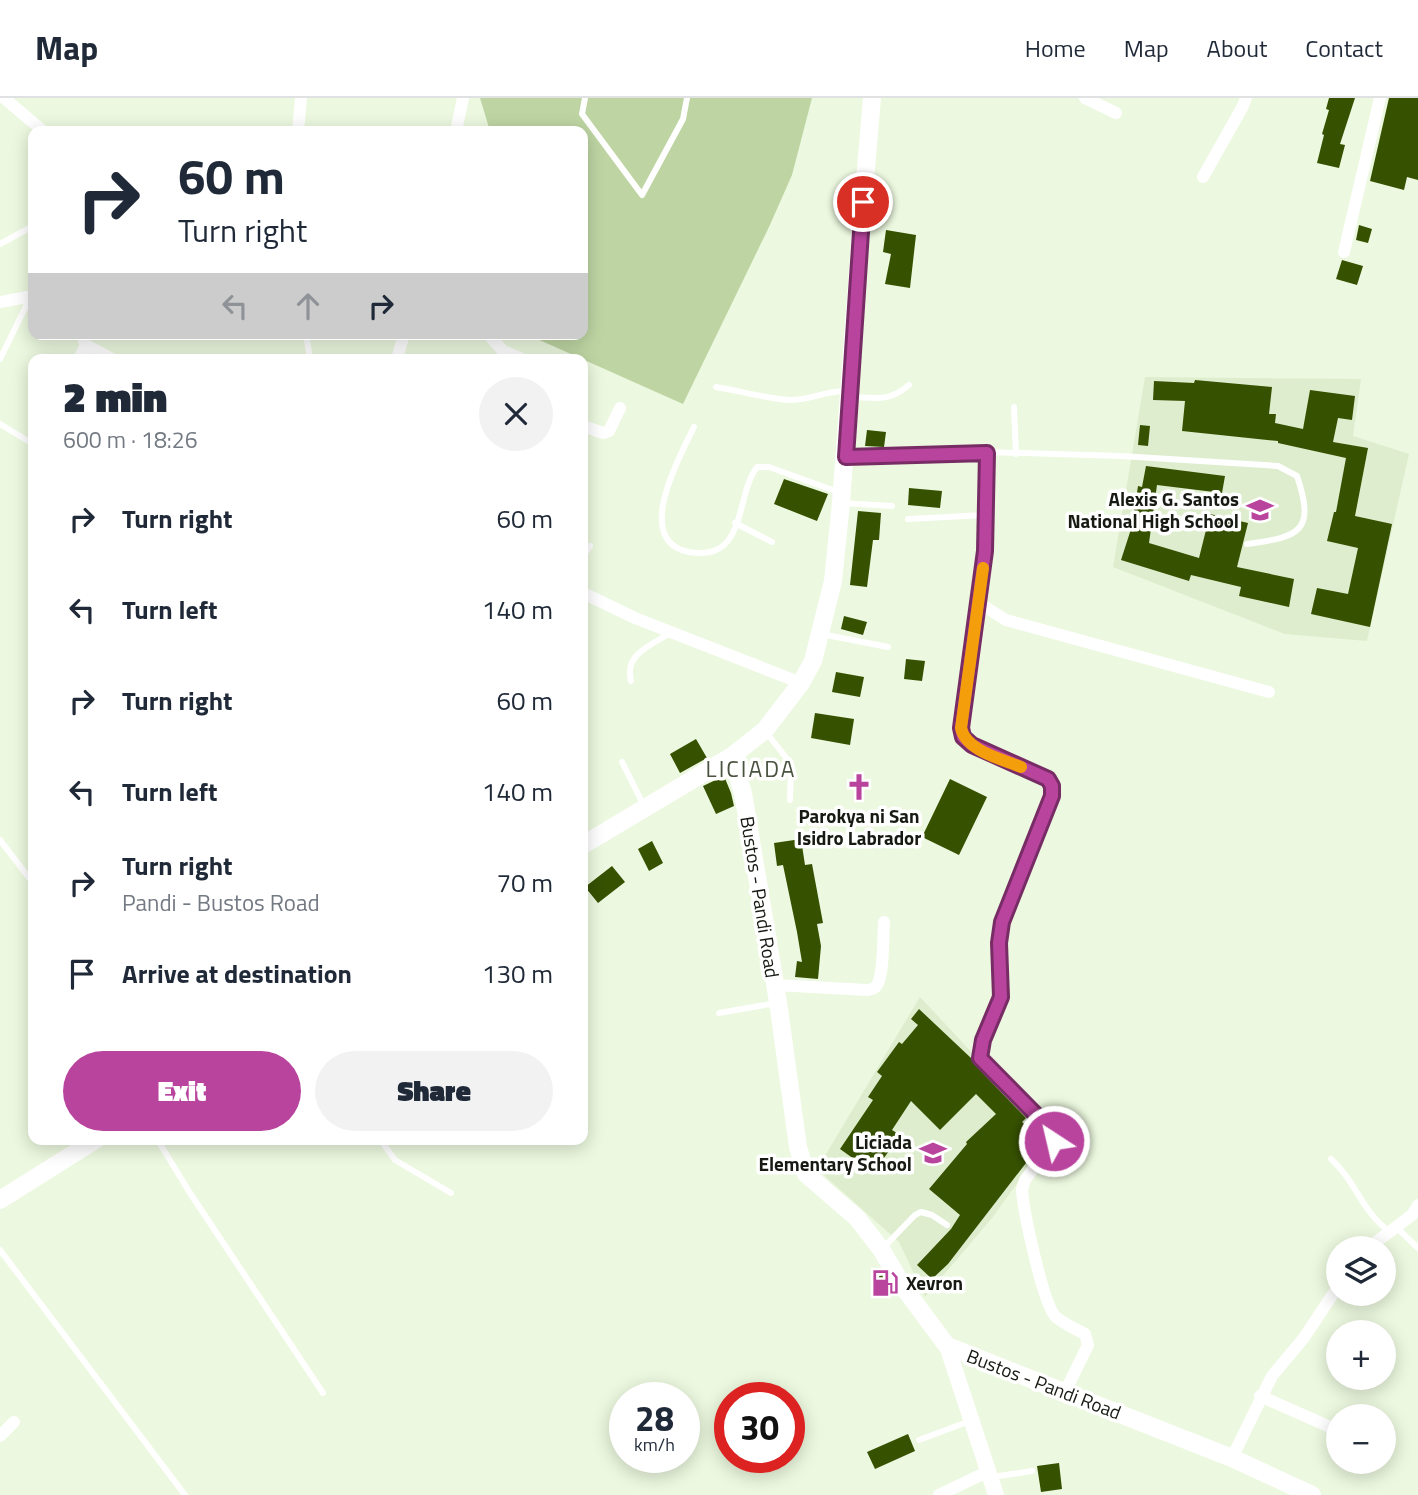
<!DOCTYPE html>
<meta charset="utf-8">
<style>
body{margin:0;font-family:"Titillium Web",sans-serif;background:#f2f2f3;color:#1f2937;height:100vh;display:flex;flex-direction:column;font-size:26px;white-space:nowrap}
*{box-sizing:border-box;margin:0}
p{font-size:23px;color:#747a83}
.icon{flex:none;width:38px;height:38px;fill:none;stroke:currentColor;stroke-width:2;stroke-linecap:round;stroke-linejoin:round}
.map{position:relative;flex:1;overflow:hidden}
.panel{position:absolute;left:28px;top:256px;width:560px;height:791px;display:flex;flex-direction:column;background:#fff;border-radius:14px;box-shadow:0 4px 18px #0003}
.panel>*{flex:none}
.hud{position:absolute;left:28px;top:28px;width:560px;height:214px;border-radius:14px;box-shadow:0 4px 18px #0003;background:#fff;color:#1f2937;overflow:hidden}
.tools{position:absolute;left:1326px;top:1138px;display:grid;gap:14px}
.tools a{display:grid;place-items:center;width:70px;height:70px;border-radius:50%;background:#fff;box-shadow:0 4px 18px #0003;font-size:35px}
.speed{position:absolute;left:609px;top:1284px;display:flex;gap:14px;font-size:35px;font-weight:700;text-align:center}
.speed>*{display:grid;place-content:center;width:91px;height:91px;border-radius:50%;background:#fff;box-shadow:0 4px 18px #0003;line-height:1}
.speed small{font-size:18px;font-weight:400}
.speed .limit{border:10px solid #d22;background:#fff;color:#111}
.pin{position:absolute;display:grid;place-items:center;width:60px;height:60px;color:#fff;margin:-30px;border:4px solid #fff;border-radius:50%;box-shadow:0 2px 7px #0007}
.me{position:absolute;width:77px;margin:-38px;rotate:325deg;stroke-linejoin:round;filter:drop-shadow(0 0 5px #0008)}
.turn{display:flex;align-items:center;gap:24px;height:147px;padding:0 35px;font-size:32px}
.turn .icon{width:91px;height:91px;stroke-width:2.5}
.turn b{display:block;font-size:49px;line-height:60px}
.lanes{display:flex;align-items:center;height:66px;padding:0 35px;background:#0003;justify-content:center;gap:35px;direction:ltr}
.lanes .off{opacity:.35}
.round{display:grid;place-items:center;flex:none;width:74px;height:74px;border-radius:37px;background:#f2f2f3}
.overview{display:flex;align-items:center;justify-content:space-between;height:119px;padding:0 35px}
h1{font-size:42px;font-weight:800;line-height:52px}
.action{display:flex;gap:14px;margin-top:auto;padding:14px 35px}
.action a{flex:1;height:80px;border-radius:42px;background:#b9449d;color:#fff;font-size:28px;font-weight:800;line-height:80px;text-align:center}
.action a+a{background:#f2f2f3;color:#1f2937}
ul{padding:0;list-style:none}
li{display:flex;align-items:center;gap:21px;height:91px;padding:0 35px}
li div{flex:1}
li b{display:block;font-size:26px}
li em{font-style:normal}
header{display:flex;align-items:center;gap:42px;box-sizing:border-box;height:98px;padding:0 35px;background:#fff;border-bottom:2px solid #e0e1e3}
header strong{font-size:33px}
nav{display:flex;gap:38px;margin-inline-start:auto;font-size:24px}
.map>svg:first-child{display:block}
.built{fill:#deedce}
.green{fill:#bed5a3}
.building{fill:#365100}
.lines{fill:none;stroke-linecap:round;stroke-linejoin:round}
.service{stroke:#fff;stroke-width:6}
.minor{stroke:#fff;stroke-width:12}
.tertiary{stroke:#fff;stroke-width:16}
.secondary{stroke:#fff;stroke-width:18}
.route-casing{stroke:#782c66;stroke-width:18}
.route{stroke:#b9449d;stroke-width:12}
.slow{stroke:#f59e0b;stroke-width:12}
.labels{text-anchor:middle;stroke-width:7;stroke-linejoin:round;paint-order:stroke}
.poi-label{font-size:19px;font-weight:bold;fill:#161a12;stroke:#fff;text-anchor:end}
.street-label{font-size:19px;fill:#161a12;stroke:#fff}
.quarter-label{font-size:23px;letter-spacing:2px;fill:#49533f;stroke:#fff}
</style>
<header>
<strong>Map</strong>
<nav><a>Home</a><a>Map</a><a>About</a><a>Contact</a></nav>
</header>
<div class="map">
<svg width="1418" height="1397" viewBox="0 0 1418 1397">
<rect width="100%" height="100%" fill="#ecf8df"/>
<path class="built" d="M1145,279L1361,281L1353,338L1409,356L1367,543L1285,536L1113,469Z
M920,899L1051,1039L992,1120L925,1199L899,1144L817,1071Z"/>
<path class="green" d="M480,0H812L792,77L769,129L683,306L526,236H583V33H490Z"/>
<path class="building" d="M1329,0H1355L1340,46L1345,47L1339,70L1317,65L1324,37L1322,36L1329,12L1326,11Z
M1389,0H1418V82L1407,79L1404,92L1370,83Z
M1359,127L1372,131L1368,145L1356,142Z
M886,132L916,137L910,190L885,186L891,156L883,154Z
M1342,162L1363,168L1357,187L1336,181Z
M1195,282L1272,289L1269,316H1276L1275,325L1303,331L1310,292L1355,298L1352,322L1338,320L1333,344L1368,350L1355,418L1392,426L1370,529L1311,516L1317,490L1348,496L1358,450L1327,443L1334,414H1336L1346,360L1278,345V343L1182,333L1185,303L1153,302L1154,283L1194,285Z
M1140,327L1150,328L1148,348L1138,347Z
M867,332L886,334L884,349L865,348Z
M1146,368L1225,378L1222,395L1157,387L1149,445L1199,460L1210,416L1248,425L1237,469L1294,481L1289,509L1239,498L1241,489L1191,477L1189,483L1121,462L1132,428L1138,388L1142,389Z
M784,381L828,396L817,423L774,406Z
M909,390L942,393L940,410L908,407Z
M858,413L881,415L879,442H873L867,489L850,487Z
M844,518L867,524L863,537L841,531Z
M906,561L925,563L922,583L904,581Z
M836,574L864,579L860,599L832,594Z
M815,615L854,621L850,647L811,640Z
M696,641L707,660L680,675L670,656Z
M724,678L731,695L734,708L716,716L703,688Z
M950,681L987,699L959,757L922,739Z
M801,741L805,767L812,766L823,825L817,826L821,848L818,881L795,879L797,863L802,864L797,834L783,767L777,768L774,745Z
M652,743L663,765L649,773L638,751Z
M612,768L625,784L598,805L585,789Z
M919,911L971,960L974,966L1026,1020L1022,1024L1043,1043L948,1166L932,1181L917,1167L951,1131L960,1117L929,1091L967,1046L966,1044L996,1016L976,996L940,1032L911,1003L892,1032L900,1037L877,1070L857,1057L854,1061L840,1051L873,1002L868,999L882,978L877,974L899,944L902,946L918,927L911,921Z
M882,1176L892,1192L886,1197L874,1183Z
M908,1336L915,1353L875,1371L867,1354Z
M1059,1365L1062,1391L1041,1394L1037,1368Z"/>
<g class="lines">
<path class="service" d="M585,0L582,16L642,97L683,21L687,0
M0,146L33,128
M306,236L310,261
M0,261L30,200
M716,289C740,293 764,300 788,302C810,303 825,292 848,293
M852,299C877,300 889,304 909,287
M1014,309L1016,356
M0,326L33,346
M694,329C680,358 632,443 689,454C701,456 714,456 724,447C743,430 741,390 757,369H769L841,395
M987,354L1121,358L1278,368L1297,378C1316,434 1299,439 1247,446
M842,405L892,408
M908,421L985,417
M735,425L772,444
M583,459L590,448
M821,536L888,549
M631,583C624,556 650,548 670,535
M766,634L791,666L790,702
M622,664L645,710
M0,742L33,785
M719,915L776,905
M157,1041L190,1095L323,1295
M380,1041L395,1062L451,1095
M1331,1061C1356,1083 1361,1113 1390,1134
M1397,1130L1418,1150
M883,1150L915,1117L921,1114L932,1117L947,1127
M0,1152L185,1397
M919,1342L970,1323
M993,1379L1032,1373"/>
<path class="minor" d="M4,0L43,33
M1085,0L1116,15
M298,33L301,0
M456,33L463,0
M1203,79L1243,8L1246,0
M1344,154L1380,0
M0,204L33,198
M81,236L86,247L112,261
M488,236L503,253L522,261
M79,261L86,247
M397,261L404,236
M583,328L603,335L609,333L620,310
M846,359L987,354L985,453L979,505L1006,522L1269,594
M583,495L635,520L801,585
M979,505L961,630L963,639L972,647L1048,681L1052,688V698L1001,824L998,845L1001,899L983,942L980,960L1054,1037V1043L1025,1082L1022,1091C1023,1111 1043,1207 1056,1219C1064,1226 1076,1231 1085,1236L1088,1247L1065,1294
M775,887L867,892C872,891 875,891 877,887C884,877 883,837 884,824
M1368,1150L1412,1117L1418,1107
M1260,1298L1339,1333
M0,1338L14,1324
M1232,1360L1272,1278L1303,1241L1339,1187
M939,1397L989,1373"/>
<path class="tertiary" d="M947,1248L996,1397"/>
<path class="secondary" d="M732,658L743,695L778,904L798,1049L806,1076L857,1120L881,1151L904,1190L947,1248L1232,1360L1312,1397
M583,747L732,658L765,632L801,585L813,563L833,483L841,405L861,130L872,0
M0,1102L97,1041"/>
</g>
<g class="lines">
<defs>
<path id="route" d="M863,104L846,359L987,355L985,453L961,630L963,639L972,647L1048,681L1052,688V698L1002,824L999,845L1001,899L983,942L980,960L1050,1031L1054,1043"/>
</defs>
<use href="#route" class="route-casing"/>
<use href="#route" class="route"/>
<path class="slow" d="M983,470L961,630C966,653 1002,661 1021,669"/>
</g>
<defs>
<symbol id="school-bare" viewBox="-9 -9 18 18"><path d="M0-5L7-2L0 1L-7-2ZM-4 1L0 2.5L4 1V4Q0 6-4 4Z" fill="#b9449d" stroke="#fff" stroke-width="2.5" paint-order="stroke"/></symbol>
<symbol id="church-bare" viewBox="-9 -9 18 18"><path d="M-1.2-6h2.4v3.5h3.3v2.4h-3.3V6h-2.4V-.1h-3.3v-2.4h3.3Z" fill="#b9449d" stroke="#fff" stroke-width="2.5" paint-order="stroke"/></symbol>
<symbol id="fuel-bare" viewBox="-9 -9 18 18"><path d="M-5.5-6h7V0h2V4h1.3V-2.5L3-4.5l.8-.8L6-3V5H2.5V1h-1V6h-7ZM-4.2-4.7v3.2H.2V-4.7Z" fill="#b9449d" stroke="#fff" stroke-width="2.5" paint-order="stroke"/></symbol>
</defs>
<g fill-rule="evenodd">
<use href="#school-bare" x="1241" y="393" width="38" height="38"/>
<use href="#church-bare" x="840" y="670" width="38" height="38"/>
<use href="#school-bare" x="914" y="1036" width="38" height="38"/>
<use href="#fuel-bare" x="866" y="1166" width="38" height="38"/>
</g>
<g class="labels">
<g class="poi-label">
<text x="1239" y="408">Alexis G. Santos<tspan x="1239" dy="22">National High School</tspan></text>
<text x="859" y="725" text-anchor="middle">Parokya ni San<tspan x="859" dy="22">Isidro Labrador</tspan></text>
<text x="912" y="1051">Liciada<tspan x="912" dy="22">Elementary School</tspan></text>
<text x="906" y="1192" text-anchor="start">Xevron</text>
</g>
<g class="street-label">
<text transform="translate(760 799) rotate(81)" y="7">Bustos - Pandi Road</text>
<text transform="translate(1044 1286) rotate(21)" y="7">Bustos - Pandi Road</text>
</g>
<g class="quarter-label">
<text x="751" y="679">LICIADA</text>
</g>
</g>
</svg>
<div class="tools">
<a><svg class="icon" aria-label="layers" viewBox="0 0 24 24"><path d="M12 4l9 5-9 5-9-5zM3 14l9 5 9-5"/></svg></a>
<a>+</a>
<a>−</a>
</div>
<div class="speed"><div>28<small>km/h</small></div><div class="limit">30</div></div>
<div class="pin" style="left:863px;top:104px;background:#d93025"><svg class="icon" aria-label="arrive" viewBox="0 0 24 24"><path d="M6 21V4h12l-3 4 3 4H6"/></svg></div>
<svg class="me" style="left:1054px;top:1043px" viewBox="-20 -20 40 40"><circle r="17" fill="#b9449d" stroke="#fff" stroke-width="3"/><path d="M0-11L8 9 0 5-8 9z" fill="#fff"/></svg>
<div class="hud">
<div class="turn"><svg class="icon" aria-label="right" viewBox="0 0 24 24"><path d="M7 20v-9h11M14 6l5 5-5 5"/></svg><div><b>60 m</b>Turn right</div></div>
<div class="lanes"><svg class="icon off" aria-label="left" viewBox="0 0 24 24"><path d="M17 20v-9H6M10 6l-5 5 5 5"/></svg><svg class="icon off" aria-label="ahead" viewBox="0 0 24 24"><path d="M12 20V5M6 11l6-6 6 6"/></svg><svg class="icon" aria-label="right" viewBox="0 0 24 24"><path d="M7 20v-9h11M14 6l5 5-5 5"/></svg></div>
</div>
<section class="panel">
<div class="overview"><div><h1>2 min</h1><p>600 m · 18:26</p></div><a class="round"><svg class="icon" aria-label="close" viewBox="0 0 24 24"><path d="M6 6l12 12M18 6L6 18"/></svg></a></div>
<ul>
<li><svg class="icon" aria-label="right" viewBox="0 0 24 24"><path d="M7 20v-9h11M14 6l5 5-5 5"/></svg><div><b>Turn right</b></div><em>60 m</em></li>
<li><svg class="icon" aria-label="left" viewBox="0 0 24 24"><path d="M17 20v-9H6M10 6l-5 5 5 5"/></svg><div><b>Turn left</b></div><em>140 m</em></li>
<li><svg class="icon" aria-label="right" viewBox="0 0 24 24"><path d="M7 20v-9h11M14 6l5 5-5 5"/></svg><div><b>Turn right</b></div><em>60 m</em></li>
<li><svg class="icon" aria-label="left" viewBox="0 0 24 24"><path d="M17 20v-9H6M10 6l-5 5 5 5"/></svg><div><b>Turn left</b></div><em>140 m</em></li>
<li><svg class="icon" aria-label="right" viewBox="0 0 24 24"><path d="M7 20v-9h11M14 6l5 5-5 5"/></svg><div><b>Turn right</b><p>Pandi - Bustos Road</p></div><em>70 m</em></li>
<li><svg class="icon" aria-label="arrive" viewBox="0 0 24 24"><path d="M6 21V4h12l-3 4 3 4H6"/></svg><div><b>Arrive at destination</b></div><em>130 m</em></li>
</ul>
<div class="action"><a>Exit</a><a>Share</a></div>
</section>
</div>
